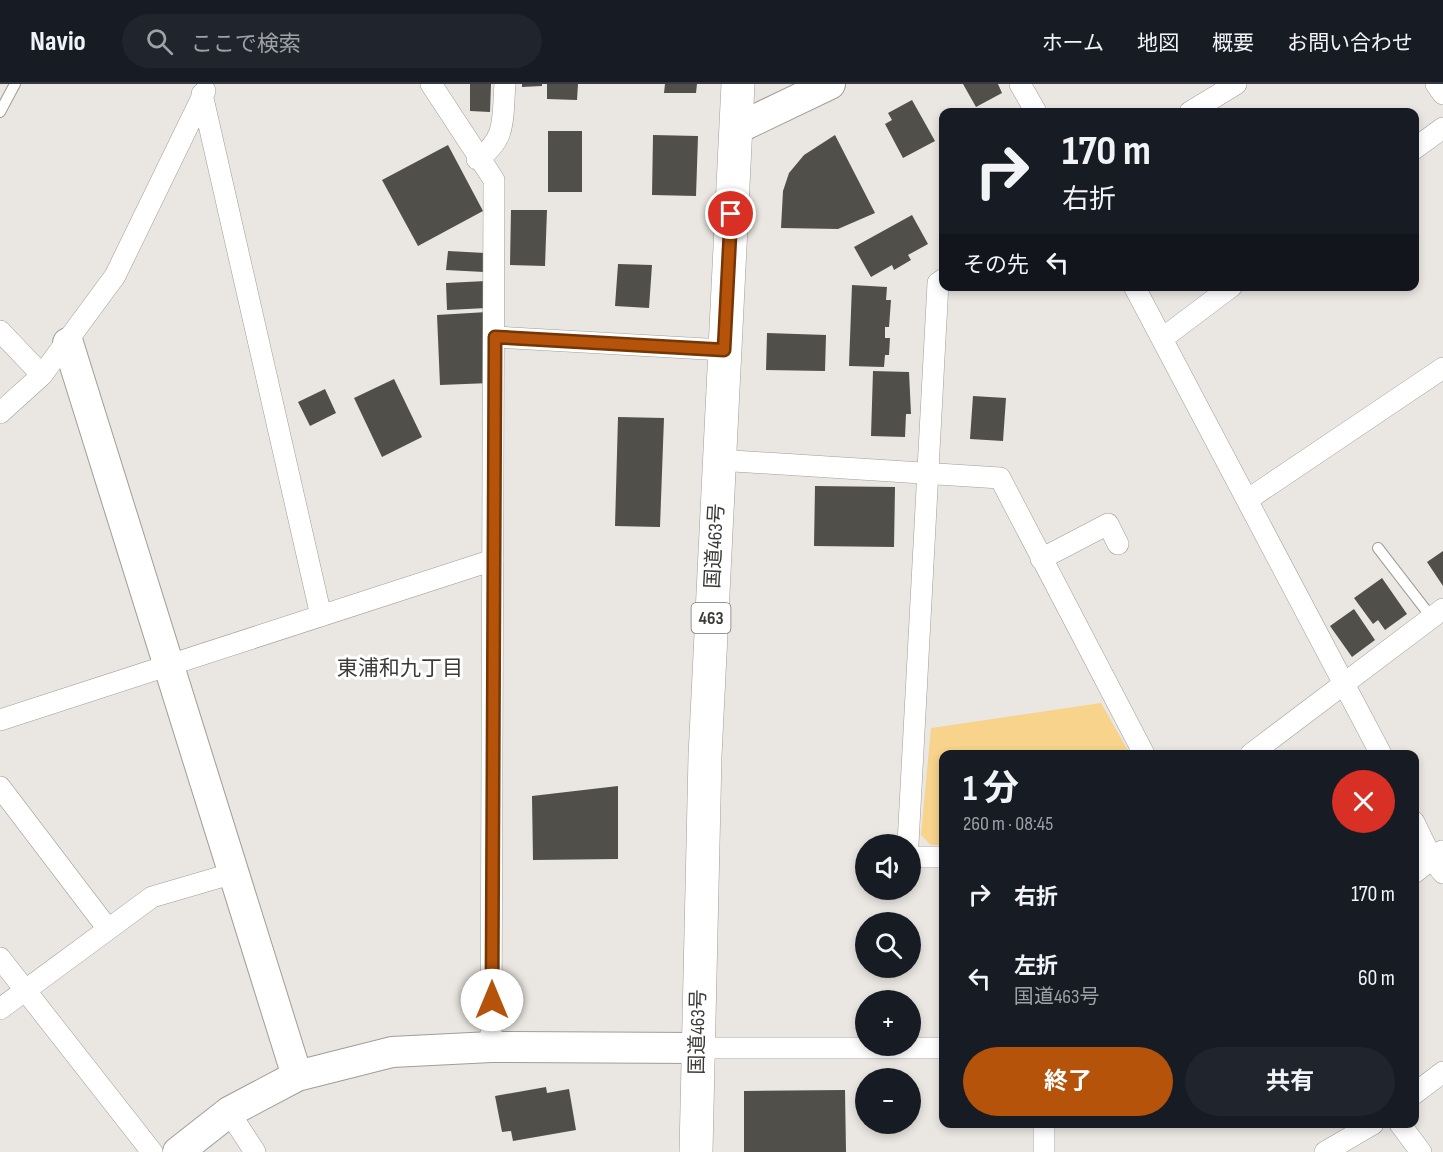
<!DOCTYPE html>
<html lang="ja">
<meta charset="utf-8">
<style>
body{margin:0;font-family:"Sofia Sans Condensed","Noto Sans JP",sans-serif;background:#20242c;color:#f1f3f6;height:100vh;display:flex;flex-direction:column;font-size:22px;white-space:nowrap}
*{box-sizing:border-box;margin:0}
p{font-size:20px;color:#9ea1a6}
.icon{flex:none;width:33px;height:33px;fill:none;stroke:currentColor;stroke-width:2;stroke-linecap:round;stroke-linejoin:round}
.map{position:relative;flex:1;overflow:hidden}
.panel{position:absolute;left:939px;top:666px;width:480px;height:378px;display:flex;flex-direction:column;background:#171b24;border-radius:12px;box-shadow:0 3px 9px #0003}
.panel>*{flex:none}
.guide{position:absolute;left:939px;top:24px;width:480px;height:183px;border-radius:12px;box-shadow:0 3px 9px #0003;background:#171b24;color:#f1f3f6;overflow:hidden}
.buttons{position:absolute;left:855px;top:750px;display:grid;gap:12px}
.buttons a{display:grid;place-items:center;width:66px;height:66px;border-radius:50%;background:#171b24;box-shadow:0 3px 9px #0003;font-size:30px}
.pin{position:absolute;display:grid;place-items:center;width:51px;height:51px;color:#fff;margin:-26px;border:3px solid #fff;border-radius:50%;box-shadow:0 2px 6px #0007}
.me{position:absolute;width:66px;margin:-33px;rotate:0deg;stroke-linejoin:round;filter:drop-shadow(0 0 4px #0008)}
.turn{display:flex;align-items:center;gap:21px;height:126px;padding:0 24px;font-size:27px}
.turn .icon{width:78px;height:78px;stroke-width:2.5}
.turn b{display:block;font-size:42px;line-height:51px}
.then{display:flex;align-items:center;height:57px;padding:0 24px;background:#0003;gap:12px;font-size:22px}
.round{display:grid;place-items:center;flex:none;width:63px;height:63px;border-radius:32px;background:#20242c}
.head{display:flex;align-items:center;justify-content:space-between;height:102px;padding:0 24px}
h1{font-size:36px;font-weight:700;line-height:45px}
.primary-button{display:flex;gap:12px;margin-top:auto;padding:12px 24px}
.primary-button a{flex:1;height:69px;border-radius:36px;background:#b45309;color:#fff;font-size:24px;font-weight:700;line-height:69px;text-align:center}
.primary-button a+a{background:#20242c;color:#f1f3f6}
ul{padding:0;list-style:none}
li{display:flex;align-items:center;gap:18px;height:84px;padding:0 24px}
li div{flex:1}
li b{display:block;font-size:22px}
li em{font-style:normal}
header{display:flex;align-items:center;gap:36px;box-sizing:border-box;height:84px;padding:0 30px;background:#171b24;border-bottom:2px solid #363941}
header strong{font-size:28px}
nav{display:flex;gap:33px;margin-inline-start:auto;font-size:21px}
.search{width:420px;height:54px;background:#20242c;display:flex;align-items:center;gap:15px;box-sizing:border-box;padding:0 21px;border-radius:33px;color:#9ea1a6;font-size:22px}
.map>svg:first-child{display:block}
.green{fill:#f7d38c}
.building{fill:#514f4a}
.lines{fill:none;stroke-linecap:round;stroke-linejoin:round}
.lane-casing{stroke:#a09d97;stroke-width:12}
.street-casing{stroke:#a09d97;stroke-width:22}
.secondary-casing{stroke:#a09d97;stroke-width:32}
.highway-casing{stroke:#a09d97;stroke-width:34}
.lane{stroke:#fff;stroke-width:10}
.street{stroke:#fff;stroke-width:21}
.secondary{stroke:#fff;stroke-width:30}
.highway{stroke:#fff;stroke-width:33}
.route-casing{stroke:#753606;stroke-width:15}
.route{stroke:#b45309;stroke-width:10}
.labels{text-anchor:middle;stroke-width:6;stroke-linejoin:round;paint-order:stroke}
.shield{fill:#fff;stroke:#767674;stroke-width:1.5}
.shield-label{font-size:18px;font-weight:bold;fill:#3c3b39}
.street-label{font-size:20px;fill:#3c3b39;stroke:#fff}
.neighbourhood-label{font-size:21px;fill:#3c3b39;stroke:#fff}
</style>
<header>
<strong>Navio</strong>
<div class="search"><svg class="icon" aria-label="search" viewBox="0 0 24 24"><circle cx="10" cy="10" r="6"/><path d="M15 15l6 6"/></svg>ここで検索</div>
<nav><a>ホーム</a><a>地図</a><a>概要</a><a>お問い合わせ</a></nav>
</header>
<div class="map">
<svg width="1443" height="1068" viewBox="0 0 1443 1068">
<rect width="100%" height="100%" fill="#eae7e2"/>
<path class="green" d="M1101,619L1130,670H944L943,761H931L921,751L931,644Z"/>
<path class="building" d="M470,0H491L490,28L470,27Z
M522,0H542V2L522,3Z
M547,0H578L577,16L547,15Z
M665,0H697L696,9H664Z
M963,0H998L1002,9L976,23Z
M912,16L935,57L903,74L885,40L892,36L888,29Z
M548,47H582V108H548Z
M653,51L698,52L696,112L652,111Z
M835,51L875,129L838,145L781,144L783,107L789,89L804,71Z
M448,61L483,127L418,162L382,96Z
M511,126H547L545,182L510,181Z
M912,131L928,160L908,171L911,176L894,186L892,181L871,193L854,163Z
M448,167L485,169L484,188L446,186Z
M618,180L652,181L649,224L615,222Z
M486,197L487,224L447,226L446,199Z
M852,201L887,203L886,216H891L889,243H885V254H890L889,271H885L884,283L849,282Z
M487,228L490,299L440,301L437,231Z
M767,249L826,251L825,287L766,286Z
M873,287L909,288L911,330H906L905,353L871,352Z
M394,295L422,353L382,373L354,314Z
M325,305L336,329L310,342L298,318Z
M973,312L1006,314L1003,357L970,355Z
M618,333L664,334L660,443L615,442Z
M815,402L895,403L894,463L814,462Z
M1443,467V502L1427,478Z
M1382,494L1407,530L1385,546L1378,536L1373,540L1354,514Z
M1354,525L1375,556L1352,573L1330,542Z
M618,702V775L533,776L532,712Z
M546,1003L547,1009L569,1005L576,1046L513,1057L511,1047L502,1048L495,1012Z
M845,1006L846,1068H744V1007Z"/>
<g class="lines">
<defs>
<path id="lane" d="M0,28L15,0
M1378,464L1432,534"/>
<path id="street" d="M431,0L494,96L491,963
M1020,0L1036,28
M1436,0L1443,10
M202,10L321,532
M1190,28L1236,0
M1414,65L1443,44
M477,75C508,55 502,33 505,0
M1134,202L1381,670
M0,247L42,291
M495,253L724,266
M1163,254L1232,202
M0,329L42,291L115,192L205,7
M718,376L1000,394L1144,670
M1247,416L1443,284
M1041,475L1108,440L1118,460
M0,636L493,476
M1251,670L1443,525
M0,703L108,845
M1414,738L1432,775L1443,789
M908,760L938,199L944,195
M910,773H944
M1414,789L1442,767
M0,874L152,1068
M0,925L152,813L234,789
M696,964H944
M1414,1010L1443,988
M229,1028L255,1068
M1044,1040V1068
M1400,1040L1421,1068
M1325,1068L1373,1040"/>
<path id="secondary" d="M736,45L830,0
M68,259L297,992
M178,1068L229,1028L297,992L392,968L491,963L696,964"/>
<path id="highway" d="M696,1068L705,672L738,0"/>
</defs>
<use href="#lane" class="lane-casing"/>
<use href="#street" class="street-casing"/>
<use href="#secondary" class="secondary-casing"/>
<use href="#highway" class="highway-casing"/>
<use href="#lane" class="lane"/>
<use href="#street" class="street"/>
<use href="#secondary" class="secondary"/>
<use href="#highway" class="highway"/>
</g>
<g class="lines">
<defs>
<path id="route" d="M492,916L495,253L724,266L731,130"/>
</defs>
<use href="#route" class="route-casing"/>
<use href="#route" class="route"/>
</g>
<g class="labels">
<rect class="shield" x="691.5" y="519" width="39" height="30" rx="4.5"/>
<g class="shield-label">
<text x="711" y="540">463</text>
</g>
<g class="street-label">
<text transform="translate(714 462) rotate(-87)" y="7">国道463号</text>
<text transform="translate(697 948) rotate(-89)" y="7">国道463号</text>
</g>
<g class="neighbourhood-label">
<text x="400" y="591">東浦和九丁目</text>
</g>
</g>
</svg>
<div class="buttons">
<a><svg class="icon" aria-label="sound" viewBox="0 0 24 24"><path d="M4 9h4l5-4v14l-5-4H4zM17 9q2 3 0 6"/></svg></a>
<a><svg class="icon" aria-label="search" viewBox="0 0 24 24"><circle cx="10" cy="10" r="6"/><path d="M15 15l6 6"/></svg></a>
<a>+</a>
<a>−</a>
</div>
<div class="pin" style="left:731px;top:130px;background:#d93025"><svg class="icon" aria-label="arrive" viewBox="0 0 24 24"><path d="M6 21V4h12l-3 4 3 4H6"/></svg></div>
<svg class="me" style="left:492px;top:916px" viewBox="-20 -20 40 40"><circle r="19" fill="#fff"/><path d="M0-13L10 11 0 6-10 11z" fill="#b45309"/></svg>
<div class="guide">
<div class="turn"><svg class="icon" aria-label="right" viewBox="0 0 24 24"><path d="M7 20v-9h11M14 6l5 5-5 5"/></svg><div><b>170 m</b>右折</div></div>
<div class="then">その先<svg class="icon" aria-label="left" viewBox="0 0 24 24"><path d="M17 20v-9H6M10 6l-5 5 5 5"/></svg></div>
</div>
<section class="panel">
<div class="head"><div><h1>1 分</h1><p>260 m · 08:45</p></div><a class="round" style="background:#d93025;color:#fff"><svg class="icon" aria-label="close" viewBox="0 0 24 24"><path d="M6 6l12 12M18 6L6 18"/></svg></a></div>
<ul>
<li><svg class="icon" aria-label="right" viewBox="0 0 24 24"><path d="M7 20v-9h11M14 6l5 5-5 5"/></svg><div><b>右折</b></div><em>170 m</em></li>
<li><svg class="icon" aria-label="left" viewBox="0 0 24 24"><path d="M17 20v-9H6M10 6l-5 5 5 5"/></svg><div><b>左折</b><p>国道463号</p></div><em>60 m</em></li>
</ul>
<div class="primary-button"><a>終了</a><a>共有</a></div>
</section>
</div>
